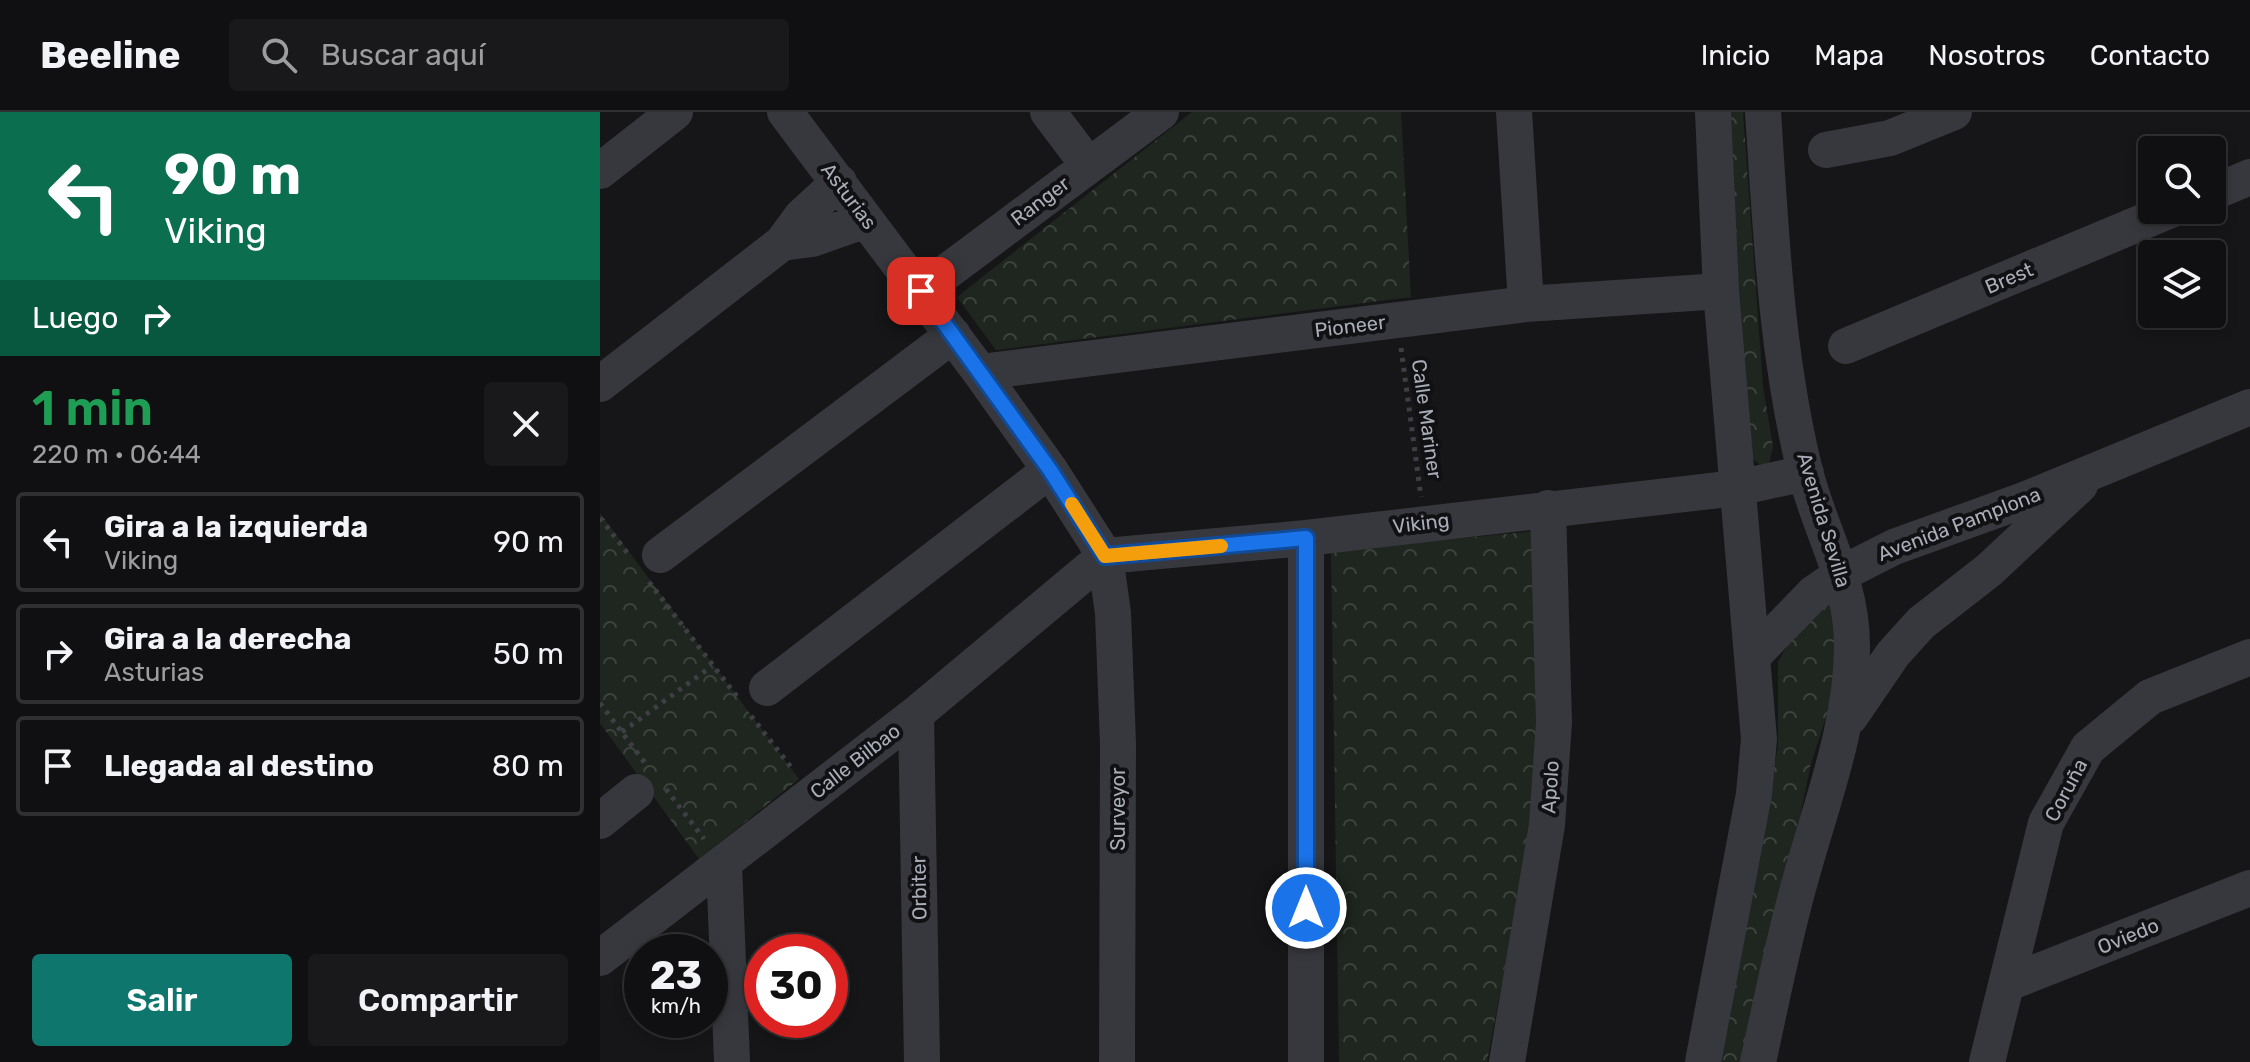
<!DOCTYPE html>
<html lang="es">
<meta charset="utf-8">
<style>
body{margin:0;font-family:Rubik,sans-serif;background:#19191b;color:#f1f3f6;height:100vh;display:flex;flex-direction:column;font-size:30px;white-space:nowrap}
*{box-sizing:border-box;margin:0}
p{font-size:26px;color:#9c9d9f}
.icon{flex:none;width:44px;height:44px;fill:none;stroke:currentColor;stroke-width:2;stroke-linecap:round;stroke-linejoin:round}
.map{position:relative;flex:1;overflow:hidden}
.side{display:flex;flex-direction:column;background:#101012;width:600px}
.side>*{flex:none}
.top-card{background:#0b6e4f;color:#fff;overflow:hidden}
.fabs{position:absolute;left:1538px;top:24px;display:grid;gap:16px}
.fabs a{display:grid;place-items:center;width:88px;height:88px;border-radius:8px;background:#101012;box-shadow:0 4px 12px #0003,0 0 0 2px #303032;font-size:40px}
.speed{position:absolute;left:24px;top:822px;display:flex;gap:16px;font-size:40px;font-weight:700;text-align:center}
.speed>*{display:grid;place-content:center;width:104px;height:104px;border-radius:50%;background:#101012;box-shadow:0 4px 12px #0003,0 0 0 2px #303032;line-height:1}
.speed small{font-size:20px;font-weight:400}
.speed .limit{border:12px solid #d22;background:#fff;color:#111}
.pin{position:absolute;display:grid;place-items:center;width:68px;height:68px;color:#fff;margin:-34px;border-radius:16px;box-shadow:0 4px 12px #0006}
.me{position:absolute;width:88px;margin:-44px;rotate:0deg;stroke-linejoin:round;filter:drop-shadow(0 0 6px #0008)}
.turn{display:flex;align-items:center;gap:28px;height:168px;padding:0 32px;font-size:36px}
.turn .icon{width:104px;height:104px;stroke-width:2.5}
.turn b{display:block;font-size:56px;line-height:68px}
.then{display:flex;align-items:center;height:76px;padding:0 32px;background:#0003;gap:16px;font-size:30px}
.round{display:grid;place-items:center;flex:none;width:84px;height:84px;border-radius:8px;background:#19191b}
.head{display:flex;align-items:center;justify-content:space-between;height:136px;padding:0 32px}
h1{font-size:48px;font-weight:600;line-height:60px;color:#1e9e55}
.button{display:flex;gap:16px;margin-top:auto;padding:16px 32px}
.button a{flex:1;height:92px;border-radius:8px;background:#0f766e;color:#fff;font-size:32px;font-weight:600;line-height:92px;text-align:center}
.button a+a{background:#19191b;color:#f1f3f6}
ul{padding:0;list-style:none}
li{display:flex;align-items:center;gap:24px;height:100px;margin:0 16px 12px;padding:0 16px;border:4px solid #303032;border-radius:8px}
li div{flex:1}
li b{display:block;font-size:30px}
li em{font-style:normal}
header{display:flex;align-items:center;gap:48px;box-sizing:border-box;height:112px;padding:0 40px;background:#101012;border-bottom:2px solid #303032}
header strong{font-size:38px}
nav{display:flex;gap:44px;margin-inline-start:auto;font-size:28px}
.search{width:560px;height:72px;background:#19191b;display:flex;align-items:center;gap:20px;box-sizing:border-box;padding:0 28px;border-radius:8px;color:#9c9d9f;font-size:30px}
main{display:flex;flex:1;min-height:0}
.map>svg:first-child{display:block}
.forest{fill:url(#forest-crowns)}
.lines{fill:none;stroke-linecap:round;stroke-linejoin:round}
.path{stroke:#3d3f44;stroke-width:5;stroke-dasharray:4 6;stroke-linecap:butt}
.minor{stroke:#37383d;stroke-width:36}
.route-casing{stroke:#114b97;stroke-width:20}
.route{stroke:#1a73e8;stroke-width:14}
.slow{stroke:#f59e0b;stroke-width:14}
.labels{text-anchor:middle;stroke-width:8;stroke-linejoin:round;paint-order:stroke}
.street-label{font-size:20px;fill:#a8adb8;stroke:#111113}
</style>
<header>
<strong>Beeline</strong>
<div class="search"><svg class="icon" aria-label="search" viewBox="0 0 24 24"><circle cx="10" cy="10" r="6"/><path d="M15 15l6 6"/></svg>Buscar aquí</div>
<nav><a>Inicio</a><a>Mapa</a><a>Nosotros</a><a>Contacto</a></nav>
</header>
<main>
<section class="side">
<div class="top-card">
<div class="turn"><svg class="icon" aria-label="left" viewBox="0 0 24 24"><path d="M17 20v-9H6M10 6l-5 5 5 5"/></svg><div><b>90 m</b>Viking</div></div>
<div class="then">Luego<svg class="icon" aria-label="right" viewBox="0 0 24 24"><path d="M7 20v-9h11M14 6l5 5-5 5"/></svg></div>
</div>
<div class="head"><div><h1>1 min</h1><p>220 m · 06:44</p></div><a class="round"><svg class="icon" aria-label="close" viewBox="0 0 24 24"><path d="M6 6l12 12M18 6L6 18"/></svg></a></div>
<ul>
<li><svg class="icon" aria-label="left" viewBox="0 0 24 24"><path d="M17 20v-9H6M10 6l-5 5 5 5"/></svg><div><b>Gira a la izquierda</b><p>Viking</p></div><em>90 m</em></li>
<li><svg class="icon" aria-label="right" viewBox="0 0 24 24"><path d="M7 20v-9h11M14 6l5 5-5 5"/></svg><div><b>Gira a la derecha</b><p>Asturias</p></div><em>50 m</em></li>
<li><svg class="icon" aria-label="arrive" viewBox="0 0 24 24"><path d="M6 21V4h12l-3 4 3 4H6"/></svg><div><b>Llegada al destino</b></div><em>80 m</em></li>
</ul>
<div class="button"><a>Salir</a><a>Compartir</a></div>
</section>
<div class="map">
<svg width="1650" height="950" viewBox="0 0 1650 950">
<defs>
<pattern id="forest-crowns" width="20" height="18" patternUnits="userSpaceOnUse" patternTransform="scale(2)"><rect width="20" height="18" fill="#1e261f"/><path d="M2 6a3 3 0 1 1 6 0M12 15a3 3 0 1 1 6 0" fill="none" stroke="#3c433d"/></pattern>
</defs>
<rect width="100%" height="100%" fill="#161618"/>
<path class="forest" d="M592,0H801L811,185L396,238L357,185Z
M1126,0H1143L1163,274L1173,335L1169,351L1160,353L1148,342Z
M0,401L199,667L99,747L0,611Z
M935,419L945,642L887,950H739L731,439Z
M1236,483L1235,577L1210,655L1151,950H1117L1178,635V550L1207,499Z"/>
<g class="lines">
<path class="path" d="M801,236L821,385
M0,406L29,443
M49,470L138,586
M0,591L45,651
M151,604L194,659
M22,620L112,554
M66,677L104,727"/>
<path class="minor" d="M185,0L380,260L450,358L505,444L513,501L518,632L517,950
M448,0L488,53
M914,0L926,192
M1226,38L1290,26L1354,0
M0,59L75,0
M1612,81L1650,65
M182,131L212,127L266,108
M321,179L561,0
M1246,234L1571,98
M380,260L926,192L1121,179
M0,272L182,131L201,105L239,70
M60,443L353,223
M505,444L706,426L1137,376L1206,361
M1153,544L1214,481L1243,461L1294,435L1424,388L1650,295
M167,576L450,358
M316,602L322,950
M1250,605L1293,542L1321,511L1389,458L1480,373
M0,709L36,680
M124,752L132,950
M0,846L316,602L505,444
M1406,872L1650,776
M706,950V426
M907,950L947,713L954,610L948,396
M1103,950L1154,682L1159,627L1121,179L1113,0
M1158,950C1172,887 1184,824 1202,762C1223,687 1252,612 1252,533C1252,469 1220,419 1205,359C1176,243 1171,120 1163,0
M1387,950L1446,711L1488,636L1550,585L1650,545"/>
</g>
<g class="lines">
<defs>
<path id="route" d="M321,179L450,358L505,444L706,426V796"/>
</defs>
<use href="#route" class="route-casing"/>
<use href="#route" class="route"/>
<path class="slow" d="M472,392L505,444L621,434"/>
</g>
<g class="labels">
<g class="street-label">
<text transform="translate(249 84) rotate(53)" y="7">Asturias</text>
<text transform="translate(440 89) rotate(-37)" y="7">Ranger</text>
<text transform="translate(1409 166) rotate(-23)" y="7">Brest</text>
<text transform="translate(750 214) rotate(-7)" y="7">Pioneer</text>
<text transform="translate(827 307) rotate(82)" y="7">Calle Mariner</text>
<text transform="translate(1224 408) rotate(73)" y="7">Avenida Sevilla</text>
<text transform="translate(821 411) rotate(-7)" y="7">Viking</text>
<text transform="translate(1359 412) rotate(-21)" y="7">Avenida Pamplona</text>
<text transform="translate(255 649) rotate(-38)" y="7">Calle Bilbao</text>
<text transform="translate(950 675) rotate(-86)" y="7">Apolo</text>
<text transform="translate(1466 678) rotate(-62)" y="7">Coruña</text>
<text transform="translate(518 697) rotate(-90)" y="7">Surveyor</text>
<text transform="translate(319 776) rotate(-91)" y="7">Orbiter</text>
<text transform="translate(1528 824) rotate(-22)" y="7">Oviedo</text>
</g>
</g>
</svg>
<div class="fabs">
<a><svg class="icon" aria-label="search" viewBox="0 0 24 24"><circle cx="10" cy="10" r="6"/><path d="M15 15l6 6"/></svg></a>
<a><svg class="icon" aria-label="layers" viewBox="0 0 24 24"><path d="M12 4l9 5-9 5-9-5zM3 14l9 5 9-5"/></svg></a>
</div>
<div class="speed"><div>23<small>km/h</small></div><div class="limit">30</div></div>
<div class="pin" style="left:321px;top:179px;background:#d93025"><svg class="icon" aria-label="arrive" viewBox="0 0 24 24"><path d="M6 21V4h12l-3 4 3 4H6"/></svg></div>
<svg class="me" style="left:706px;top:796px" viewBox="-20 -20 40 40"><circle r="17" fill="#1a73e8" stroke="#fff" stroke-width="3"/><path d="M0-11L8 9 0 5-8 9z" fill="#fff"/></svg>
</div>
</main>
